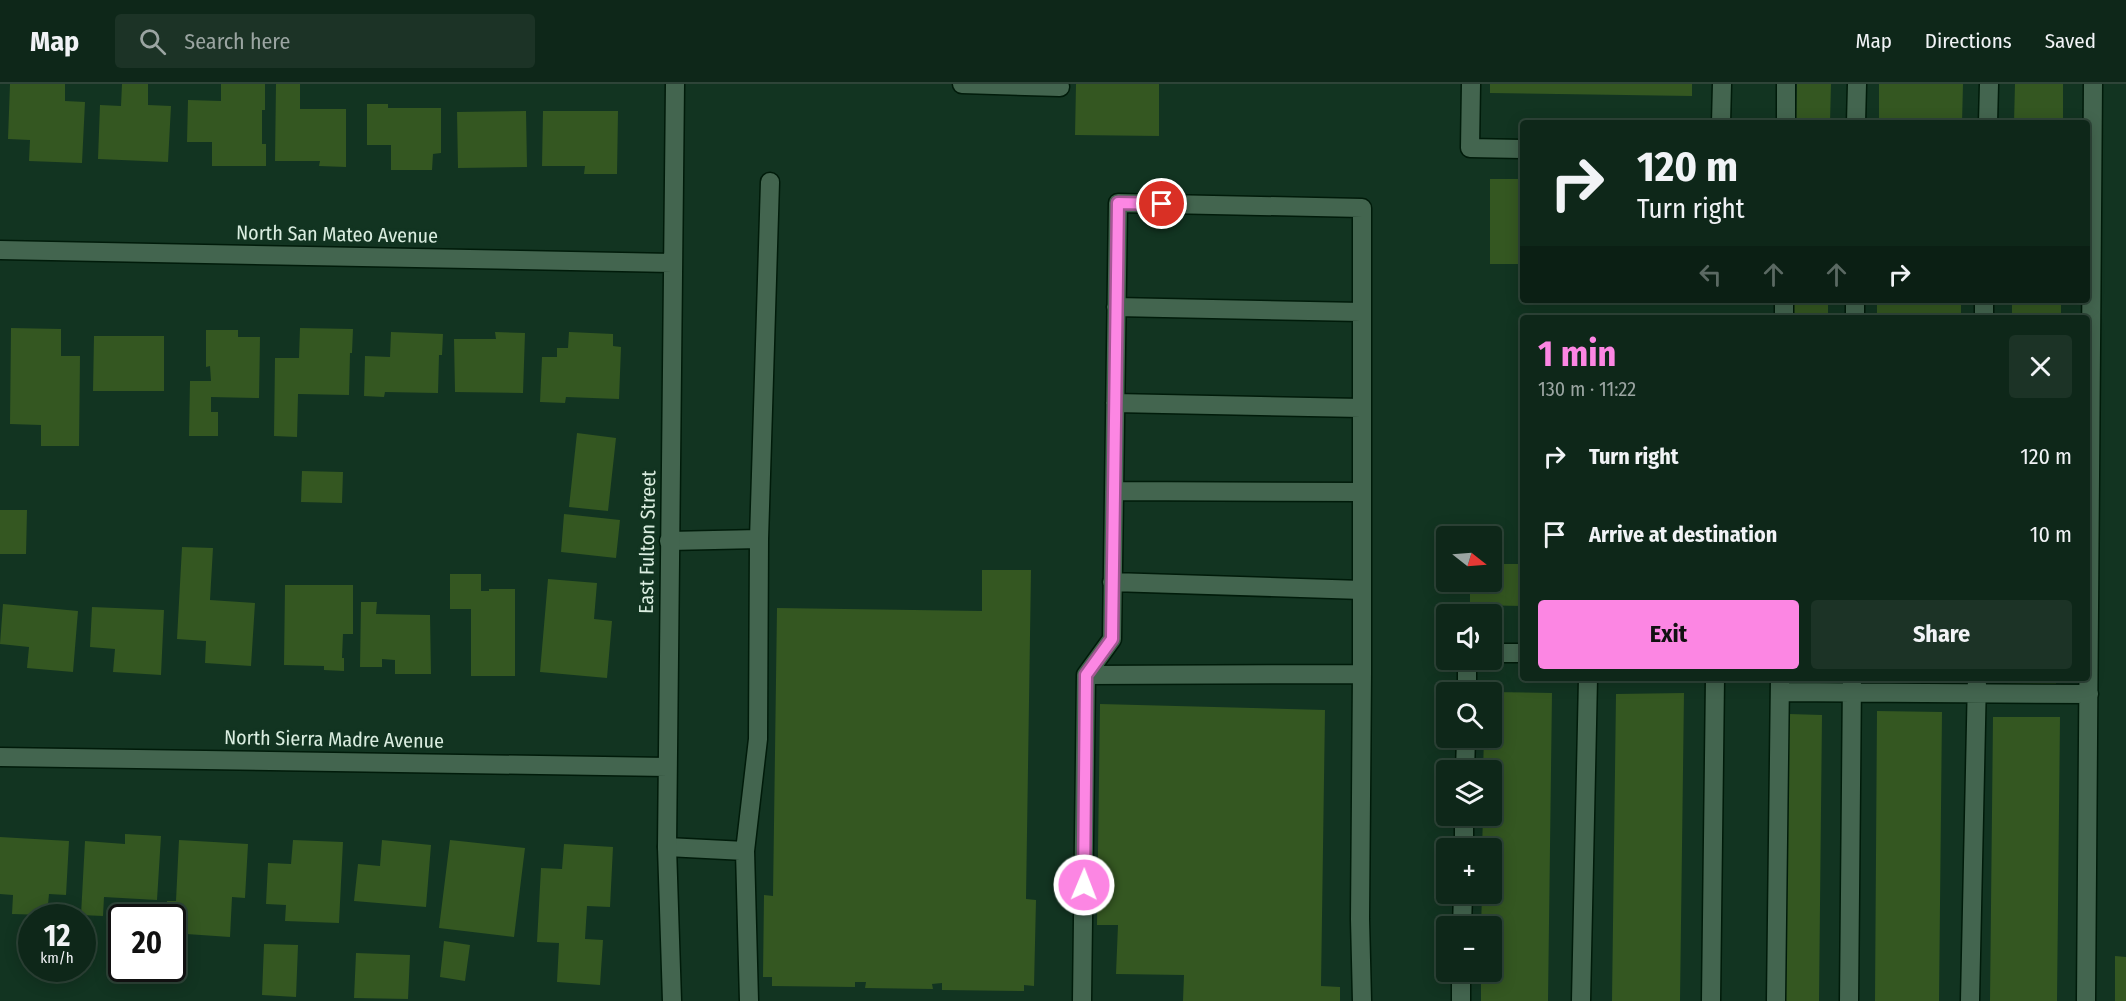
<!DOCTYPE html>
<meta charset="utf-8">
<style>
body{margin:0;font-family:"Fira Sans Condensed",sans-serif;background:#1c3326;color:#f1f3f6;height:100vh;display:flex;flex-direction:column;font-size:22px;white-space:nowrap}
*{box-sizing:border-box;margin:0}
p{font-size:20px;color:#9ba5a2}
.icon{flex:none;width:33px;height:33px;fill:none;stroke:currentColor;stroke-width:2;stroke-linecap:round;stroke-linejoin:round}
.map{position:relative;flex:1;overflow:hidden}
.side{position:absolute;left:1520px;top:231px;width:570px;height:366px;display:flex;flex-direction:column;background:#0e2719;border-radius:6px;box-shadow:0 3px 15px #0003,0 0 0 2px #2e4438}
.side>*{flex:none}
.top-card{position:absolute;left:1520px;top:36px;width:570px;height:183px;border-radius:6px;box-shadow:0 3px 15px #0003,0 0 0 2px #2e4438;background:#0e2719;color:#f1f3f6;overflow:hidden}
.needle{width:39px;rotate:107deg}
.tools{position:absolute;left:1436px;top:442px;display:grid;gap:12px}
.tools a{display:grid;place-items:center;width:66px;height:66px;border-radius:6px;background:#0e2719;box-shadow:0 3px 15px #0003,0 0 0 2px #2e4438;font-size:30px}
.speed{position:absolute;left:18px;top:820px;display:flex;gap:12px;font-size:30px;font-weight:700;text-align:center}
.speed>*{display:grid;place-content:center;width:78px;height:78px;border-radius:50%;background:#0e2719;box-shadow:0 3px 15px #0003,0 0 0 2px #2e4438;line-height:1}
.speed small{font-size:15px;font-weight:400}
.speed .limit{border:3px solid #111;border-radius:9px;background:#fff;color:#111}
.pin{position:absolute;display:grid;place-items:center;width:51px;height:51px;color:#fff;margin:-26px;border:3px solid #fff;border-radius:50%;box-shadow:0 2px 6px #0007}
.me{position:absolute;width:66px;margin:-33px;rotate:1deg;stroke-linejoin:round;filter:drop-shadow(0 0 4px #0008)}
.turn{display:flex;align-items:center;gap:21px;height:126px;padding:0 18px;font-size:27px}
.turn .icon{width:78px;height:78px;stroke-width:2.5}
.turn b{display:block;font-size:42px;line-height:51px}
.lanes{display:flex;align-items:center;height:57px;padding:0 18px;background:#0003;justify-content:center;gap:30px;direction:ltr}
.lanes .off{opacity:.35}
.round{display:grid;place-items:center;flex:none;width:63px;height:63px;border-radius:6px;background:#1c3326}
.head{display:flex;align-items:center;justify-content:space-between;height:102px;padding:0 18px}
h1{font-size:36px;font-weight:700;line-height:45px;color:#fc86e3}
.primary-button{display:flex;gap:12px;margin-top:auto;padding:12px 18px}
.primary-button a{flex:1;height:69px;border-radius:6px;background:#fc86e3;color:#111;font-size:24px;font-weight:700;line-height:69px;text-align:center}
.primary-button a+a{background:#1c3326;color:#f1f3f6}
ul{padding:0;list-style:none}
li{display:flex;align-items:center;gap:18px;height:78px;padding:0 18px}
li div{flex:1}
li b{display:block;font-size:22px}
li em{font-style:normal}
header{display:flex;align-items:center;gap:36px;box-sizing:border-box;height:84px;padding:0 30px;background:#0e2719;border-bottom:2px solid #2e4438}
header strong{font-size:28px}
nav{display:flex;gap:33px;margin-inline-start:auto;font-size:21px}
.search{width:420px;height:54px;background:#1c3326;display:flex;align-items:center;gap:15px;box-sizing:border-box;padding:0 21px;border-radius:6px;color:#9ba5a2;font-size:22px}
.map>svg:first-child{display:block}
.building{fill:#345721}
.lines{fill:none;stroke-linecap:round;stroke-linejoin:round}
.lane-casing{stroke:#001b0a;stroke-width:21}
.street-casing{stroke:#001b0a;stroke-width:21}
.lane{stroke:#43654f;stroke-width:18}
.street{stroke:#43654f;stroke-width:18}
.route-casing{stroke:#a45794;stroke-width:15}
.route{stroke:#fc86e3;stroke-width:10}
.labels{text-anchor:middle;stroke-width:6;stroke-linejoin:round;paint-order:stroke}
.street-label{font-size:20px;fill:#daede0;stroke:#123421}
</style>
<header>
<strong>Map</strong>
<div class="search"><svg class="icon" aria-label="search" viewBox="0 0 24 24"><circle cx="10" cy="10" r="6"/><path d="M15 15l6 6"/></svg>Search here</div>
<nav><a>Map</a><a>Directions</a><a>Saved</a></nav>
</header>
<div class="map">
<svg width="2126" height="917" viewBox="0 0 2126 917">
<rect width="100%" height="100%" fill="#123421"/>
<path class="building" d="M10,0H65V17L85,18L82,79L29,77L30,56L8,55Z
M122,0H148V21L171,22L168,78L98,75L100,21L121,22Z
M221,0H265V26H262V60H266V82H212V58H187L188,16L221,17Z
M276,0H300V25H346V83L319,82L320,77H275Z
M1076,0H1159V52L1075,51Z
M1490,0H1692V12L1490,9Z
M1797,0H1831L1830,39H1796Z
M1879,0H1963L1962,39H1879Z
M2015,0H2063V39H2014Z
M367,20H388V24H441V69L433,70L432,86H391V61H367Z
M526,27L527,83L458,84L457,28Z
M543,27H618L617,90H584L585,82H542Z
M1490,95H1522V180H1490Z
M1794,216H1828V234H1794Z
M1877,216H1961V234H1877Z
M2012,216H2061V234H2012Z
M11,244L61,245V272H80L79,362H41V341L10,340Z
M300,244L353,245L352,269H350L349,311L298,310L297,353L274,352L275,274H299Z
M206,246H238V253H260L259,314L211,313V328H218V352H189L190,297H211L210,282L206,283Z
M391,248L443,250L442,271H439L438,309L385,308L384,313L364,312L365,272L390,273Z
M495,248L525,249L523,309L455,308L454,255H496Z
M569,248L613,250V262L621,263L619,315L566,313L565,319L540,318L542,273H557V264H568Z
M94,252H164V307H93Z
M577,349L616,354L608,427L569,423Z
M302,387L343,388L342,419L301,418Z
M0,426H27L26,470H0Z
M564,430L620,436L616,474L561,468Z
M182,463L213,464L210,516L255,519L251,582L205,579L206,557L177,555Z
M1491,480H1522V522L1470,521V498H1491Z
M982,486H1031L1026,815L1036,816L1034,902L1024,901V907L942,906V899L932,900L933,905L865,904L866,898H855V903L772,902V893H763L764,811L773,812L777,524L982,527Z
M450,490H481V507H489V505H515V592H471V525H450Z
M548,495L597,499L594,535L612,537L607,594L540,588Z
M285,501H353V550H343L342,574H344V587L324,586V582L284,581Z
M361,518H377L376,530L430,531L431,590H395V576L382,575V583H360Z
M3,520L78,527L73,588L27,584L29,563L0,560Z
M92,523L164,526L161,591L113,588L115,565L90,563Z
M1801,594H1824V596H1801Z
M2008,594H2056V601L2008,600Z
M1491,608L1552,609L1548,917H1481V888H1491V843H1481L1482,810H1491V765H1482L1483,732H1491V687H1483L1484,654H1491Z
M1684,609L1680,917H1612L1616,610Z
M1100,620L1325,626L1321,902L1340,903V917H1183L1184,891L1116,890L1118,841H1097Z
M1877,627L1942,628L1939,917H1875Z
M1789,630L1822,631L1819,917H1785Z
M1993,633H2060L2057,917H1990Z
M125,750L161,752L157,816L104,813L103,832L81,831L85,757L125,760Z
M0,753L69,757L66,811L49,810L47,831L12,830L13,811L0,810Z
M179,756L248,760L245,814L232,813L230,853L172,849V834H166L167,817H176Z
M293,756L343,758L339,839L285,837L286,821L266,820L268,779L291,780Z
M382,756L431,761L426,823L354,817L358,780L380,782Z
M450,756L525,764L514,853L439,844Z
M564,760L613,763L610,823L587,822L585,855L603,856L600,901L557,898L559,859L537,858L541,784L562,785Z
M444,857L470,861L465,897L440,893Z
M264,860L298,861L296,913L262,911Z
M356,869L410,871L408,915L354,914Z
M2115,872L2126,873V917H2115Z"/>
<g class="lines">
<defs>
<path id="lane" d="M962,0L1060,3
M1471,0L1470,64L1522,65
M1721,39L1722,0
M1786,39V0
M1856,39L1857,0
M1988,39L1989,0
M1116,223L1361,228
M1784,234V216
M1855,234V216
M1984,234V216
M1115,319L1361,324
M1114,407L1362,408
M759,455L770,98
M669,457L759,455L758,655L745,767
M1112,498L1362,506
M1491,569H1522
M1086,591L1112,555L1118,119L1362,124V590
M1780,608L2089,610
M1467,609V576
M1465,687L1466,654
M667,763L745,767L749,917
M1464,765V732
M1462,843L1463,810
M1082,917L1086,591L1362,590L1360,835L1362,917
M1461,917V888
M1581,917L1588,594
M1711,917L1715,594
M1776,917L1780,594
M1849,917L1852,594
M1970,917L1977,594
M2086,917L2093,0"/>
<path id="street" d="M0,166L672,179
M0,673L667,683
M672,917L667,763L675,0"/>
</defs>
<use href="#lane" class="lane-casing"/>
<use href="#street" class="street-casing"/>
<use href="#lane" class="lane"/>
<use href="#street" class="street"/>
</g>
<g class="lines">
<defs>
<path id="route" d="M1084,801L1086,591L1112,555L1118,119L1162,120"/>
</defs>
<use href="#route" class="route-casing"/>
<use href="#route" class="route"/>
</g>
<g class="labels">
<g class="street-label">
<text transform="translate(337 150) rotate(1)" y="7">North San Mateo Avenue</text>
<text transform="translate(647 458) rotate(-89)" y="7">East Fulton Street</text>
<text transform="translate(334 655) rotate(1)" y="7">North Sierra Madre Avenue</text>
</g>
</g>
</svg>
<div class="tools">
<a><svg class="needle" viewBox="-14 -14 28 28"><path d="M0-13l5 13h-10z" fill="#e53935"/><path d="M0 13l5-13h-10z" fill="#9ba5a2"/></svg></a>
<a><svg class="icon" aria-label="sound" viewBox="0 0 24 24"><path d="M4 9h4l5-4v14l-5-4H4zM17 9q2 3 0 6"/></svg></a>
<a><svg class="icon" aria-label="search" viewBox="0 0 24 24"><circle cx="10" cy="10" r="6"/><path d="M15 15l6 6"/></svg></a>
<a><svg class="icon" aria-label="layers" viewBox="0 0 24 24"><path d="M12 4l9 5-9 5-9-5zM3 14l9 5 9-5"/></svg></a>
<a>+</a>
<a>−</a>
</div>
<div class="speed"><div>12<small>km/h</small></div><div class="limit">20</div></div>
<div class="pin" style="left:1162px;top:120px;background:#d93025"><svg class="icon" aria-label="arrive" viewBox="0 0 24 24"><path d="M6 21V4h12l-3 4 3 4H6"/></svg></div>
<svg class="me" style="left:1084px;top:801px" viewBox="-20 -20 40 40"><circle r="17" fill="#fc86e3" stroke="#fff" stroke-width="3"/><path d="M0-11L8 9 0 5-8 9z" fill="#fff"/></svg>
<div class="top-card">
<div class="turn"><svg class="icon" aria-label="right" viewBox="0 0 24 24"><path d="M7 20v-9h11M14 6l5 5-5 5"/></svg><div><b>120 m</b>Turn right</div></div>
<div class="lanes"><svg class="icon off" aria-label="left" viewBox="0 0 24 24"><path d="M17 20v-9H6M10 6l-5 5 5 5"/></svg><svg class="icon off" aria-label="ahead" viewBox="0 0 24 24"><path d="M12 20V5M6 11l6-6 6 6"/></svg><svg class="icon off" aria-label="ahead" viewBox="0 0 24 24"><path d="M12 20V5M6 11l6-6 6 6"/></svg><svg class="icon" aria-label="right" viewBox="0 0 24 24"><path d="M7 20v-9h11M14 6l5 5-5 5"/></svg></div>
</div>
<section class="side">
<div class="head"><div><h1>1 min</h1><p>130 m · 11:22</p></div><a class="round"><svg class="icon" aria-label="close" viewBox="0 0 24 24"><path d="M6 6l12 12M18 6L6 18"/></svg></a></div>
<ul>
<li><svg class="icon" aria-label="right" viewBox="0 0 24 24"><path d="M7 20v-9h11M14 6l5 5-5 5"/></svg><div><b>Turn right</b></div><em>120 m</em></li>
<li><svg class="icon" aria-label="arrive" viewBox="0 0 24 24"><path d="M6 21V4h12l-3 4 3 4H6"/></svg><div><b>Arrive at destination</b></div><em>10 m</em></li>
</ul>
<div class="primary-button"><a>Exit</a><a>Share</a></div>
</section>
</div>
